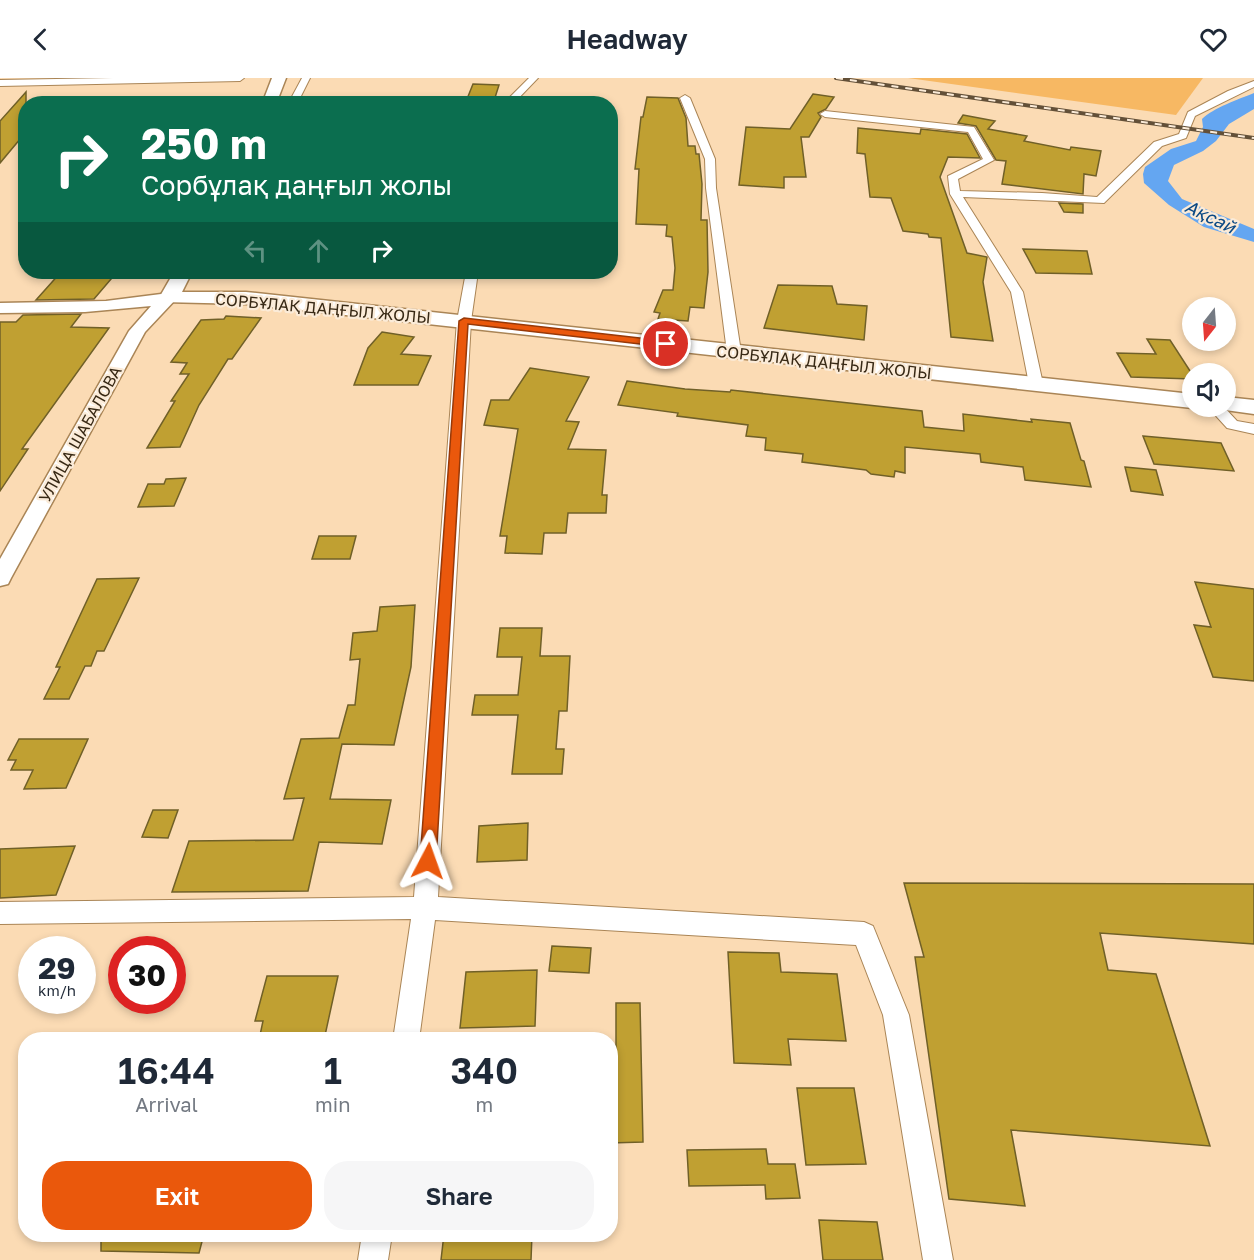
<!DOCTYPE html>
<meta charset="utf-8">
<style>
body{margin:0;font-family:"Golos Text",sans-serif;background:#f6f6f7;color:#1f2937;height:100vh;display:flex;flex-direction:column;font-size:22px;white-space:nowrap}
*{box-sizing:border-box;margin:0}
p{font-size:20px;color:#747a83}
.icon{flex:none;width:33px;height:33px;fill:none;stroke:currentColor;stroke-width:2;stroke-linecap:round;stroke-linejoin:round}
.map{position:relative;flex:1;overflow:hidden}
.details{position:absolute;left:18px;top:954px;width:600px;height:210px;display:flex;flex-direction:column;background:#fff;border-radius:24px;box-shadow:0 3px 9px #0003}
.details>*{flex:none}
.top-card{position:absolute;left:18px;top:18px;width:600px;height:183px;border-radius:24px;box-shadow:0 3px 9px #0003;background:#0b6e4f;color:#fff;overflow:hidden}
.needle{width:39px;rotate:197deg}
.tools{position:absolute;left:1182px;top:219px;display:grid;gap:12px}
.tools a{display:grid;place-items:center;width:54px;height:54px;border-radius:50%;background:#fff;box-shadow:0 3px 9px #0003;font-size:30px}
.speed{position:absolute;left:18px;top:858px;display:flex;gap:12px;font-size:30px;font-weight:700;text-align:center}
.speed>*{display:grid;place-content:center;width:78px;height:78px;border-radius:50%;background:#fff;box-shadow:0 3px 9px #0003;line-height:1}
.speed small{font-size:15px;font-weight:400}
.speed .limit{border:9px solid #d22;background:#fff;color:#111}
.pin{position:absolute;display:grid;place-items:center;width:51px;height:51px;color:#fff;margin:-26px;border:3px solid #fff;border-radius:50%;box-shadow:0 2px 6px #0007}
.me{position:absolute;width:66px;margin:-33px;rotate:4deg;stroke-linejoin:round;filter:drop-shadow(0 0 4px #0008)}
.turn{display:flex;align-items:center;gap:21px;height:126px;padding:0 24px;font-size:27px}
.turn .icon{width:78px;height:78px;stroke-width:2.5}
.turn b{display:block;font-size:42px;line-height:51px}
.lanes{display:flex;align-items:center;height:57px;padding:0 24px;background:#0003;justify-content:center;gap:30px;direction:ltr}
.lanes .off{opacity:.35}
.eta{display:flex;justify-content:space-evenly;align-items:center;height:102px;text-align:center}
.eta b{font-size:36px;font-weight:600;line-height:42px}
.primary-button{display:flex;gap:12px;margin-top:auto;padding:12px 24px}
.primary-button a{flex:1;height:69px;border-radius:24px;background:#ea580c;color:#fff;font-size:24px;font-weight:600;line-height:69px;text-align:center}
.primary-button a+a{background:#f6f6f7;color:#1f2937}
header{display:flex;justify-content:space-between;align-items:center;height:78px;padding:0 24px;background:#fff;font-size:27px;font-weight:600}
.map>svg:first-child{display:block}
.green{fill:#f7b863}
.water{fill:#64a6f1}
.building{fill:#c0a032;stroke:#706028;stroke-width:1.5}
.lines{fill:none;stroke-linecap:round;stroke-linejoin:round}
.minor-casing{stroke:#aa8556;stroke-width:2}
.tertiary-casing{stroke:#aa8556;stroke-width:3}
.primary-casing{stroke:#aa8556;stroke-width:3}
.minor{fill:#fff;fill-rule:evenodd}
.tertiary{fill:#fff;fill-rule:evenodd}
.primary{fill:#fff;fill-rule:evenodd}
.rail-casing{stroke:#635038;stroke-width:4}
.rail{stroke:#fbebd8;stroke-width:2;stroke-dasharray:7;stroke-linecap:butt}
.route{fill:#ea580c;stroke:#983908;stroke-width:1.5}
.labels{text-anchor:middle;stroke-width:4.5;stroke-linejoin:round;paint-order:stroke}
.far-street-label{font-size:16px;fill:#382915;stroke:#fbebd8}
.far-water-label{font-size:18px;font-style:italic;fill:#0b4984;stroke:#fbebd8}
</style>
<header><svg class="icon" aria-label="back" viewBox="0 0 24 24"><path d="M15 5l-7 7 7 7"/></svg>Headway<svg class="icon" aria-label="heart" viewBox="0 0 24 24"><path d="M12 20l-8-8c-3-5 5-10 8-4 3-6 11-1 8 4z"/></svg></header>
<div class="map">
<svg width="1254" height="1182" viewBox="0 0 1254 1182">
<rect width="100%" height="100%" fill="#fbdbb4"/>
<path class="green" d="M908,0H1203L1176,37Z"/>
<path class="water" d="M1254,15V31L1229,46L1216,63L1203,73L1174,87L1168,103L1182,121L1254,151V164L1204,149L1169,127L1144,105L1143,96L1145,89L1171,71L1196,63L1203,49L1202,41C1213,30 1239,21 1254,15Z"/>
<path class="building" d="M473,6L499,7L493,26H465Z
M26,14V54L0,85V43Z
M813,16L834,19L826,31L818,35L821,39L809,59H801L806,99H784V110L739,107L746,49L790,51Z
M647,19L678,20L686,40L688,68H695L696,76H699L702,106L701,142H707L708,194L704,230L690,229L688,243L658,241L660,235L654,234L663,212H673L675,190L672,159L666,158L667,147L636,146L639,91H635L641,39H643Z
M963,37L995,43L988,51L1027,58L1024,63L1070,72L1071,69L1101,73L1096,98L1084,96L1083,116L1002,106L1006,83L996,82L976,48L958,45Z
M858,50L920,56L921,51L967,56L980,80L948,79L940,99L967,175L987,179L983,204L993,263L951,259L941,160L929,159L928,156L903,153L891,120L870,119L865,76L857,75Z
M1059,125L1083,126V135L1064,134Z
M1023,171L1087,173L1092,196L1036,195Z
M61,194H117L94,221L36,222Z
M778,207L832,208L837,226L867,228L864,262L764,250Z
M81,236L71,249L109,250L22,371H28L0,413V244H16L23,237Z
M226,238L261,240L232,281H228L199,327L180,369L147,370L175,323H171L189,296H180L187,285L171,284L201,242L224,241Z
M382,254L414,259L401,276L431,278L418,307H354L368,270Z
M1147,261L1170,262L1192,296V301L1131,299L1117,275L1156,276Z
M530,290L589,299L566,343L579,344L568,371L606,372L602,417H607L606,435H568L566,455H544L542,476L505,475L507,458H500L518,351L484,347L491,322H509Z
M627,303L685,311L730,314L731,312L922,333L924,349L964,353L963,336L1032,344L1031,341L1070,345L1081,382L1084,383L1091,409L1025,402L1023,389L981,384L980,376L905,369V395L895,393L894,399L871,396L866,392L802,384L803,376L765,372L766,360L746,358L748,347L677,338L678,335L618,327Z
M1143,358L1221,365L1234,393L1154,386Z
M1125,389L1156,392L1163,417L1131,413Z
M186,400L174,428L138,429L148,406H164L166,401Z
M319,458H356L350,481H312Z
M139,500L104,573H97L91,588H85L69,621H44L60,589H56L97,501Z
M1195,504L1254,511V603L1213,599L1194,547L1211,549Z
M415,527L411,589L394,667L342,666L330,721L391,722L382,766L319,764L308,813L172,814L189,763L293,762L304,720L284,721L301,661L339,660L348,627H355L360,581L350,582L353,555L377,553L380,529Z
M500,550H542L540,578H570L567,633H559L556,671H564L562,696H512L518,637H472L475,617H518L522,579H497Z
M19,661H88L66,710L24,711L33,692H11L16,682H8Z
M153,732H178L168,760L142,759Z
M528,745L527,782L477,784L479,748Z
M75,768L56,817L0,820V771Z
M904,805L1254,806V866L1100,855L1108,892L1156,896L1210,1068L1011,1052L1025,1128L949,1121L915,879H924Z
M552,868L591,870L589,895L549,893Z
M728,874L779,875L781,894L837,896L846,963L788,961L791,987L734,985Z
M537,892L535,948L460,950L466,894Z
M267,898H338L324,962H259L263,943H255Z
M616,925H640L643,1064L610,1065V1023H616Z
M797,1010H854L866,1086L806,1087Z
M766,1071L768,1086H795L800,1120L766,1121L765,1107L689,1108L687,1072Z
M819,1142L877,1144L883,1182H823Z
M101,1156H204L199,1175L101,1173Z
M444,1156H532L531,1182H441Z"/>
<g class="lines">
<defs>
<path id="minor" d="M113,0H244L240,3L0,8V2Z
M302,0H310L297,26H288Z
M529,0H538L513,26H503Z
M1254,3V9L1195,38L1186,60L1162,68L1104,125L963,119L1023,214L1043,306L1036,310L1029,306L1011,214L950,116L948,98L983,81L968,54L825,39L820,36L825,33L974,49L994,82L958,101L960,113L1042,115L1097,119L1154,64L1179,56L1188,34L1228,13Z
M685,17L690,20L715,81L716,110L741,274L734,278L727,274L706,110L705,81L680,20Z
M466,194H478L471,243L438,819L864,844L873,848L909,937L953,1182H923L883,937L856,867L435,842L419,962H393L411,841L0,846V824L414,819L457,243Z
M1207,328H1223L1237,343L1254,346V356L1227,350Z
M362,1156H392L388,1182H358Z"/>
<path id="tertiary" d="M169,215L177,220L145,254L11,500L8,506L0,508V481L129,253L151,228L85,234L0,235V225L106,223Z"/>
<path id="primary" d="M272,0H286L276,26H262Z
M174,194H192L182,214H246L1192,316V328H1197L1192,330L246,226L162,224L159,220Z
M1226,319L1254,322V336L1218,331L1216,328H1226Z"/>
</defs>
<use href="#minor" class="minor-casing"/>
<use href="#tertiary" class="tertiary-casing"/>
<use href="#primary" class="primary-casing"/>
<use href="#minor" class="minor"/>
<use href="#tertiary" class="tertiary"/>
<use href="#primary" class="primary"/>
<defs>
<path id="rail" d="M836,0L1254,60"/>
</defs>
<use href="#rail" class="rail-casing"/>
<use href="#rail" class="rail"/>
</g>
<path class="route" d="M464,240L666,263L671,266L666,269L468,246L436,783L434,788L428,790L422,788L420,783L459,243Z"/>
<g class="labels">
<g class="far-street-label">
<text transform="translate(323 230) rotate(5)" y="6">СОРБҰЛАҚ ДАҢҒЫЛ ЖОЛЫ</text>
<text transform="translate(824 284) rotate(6)" y="6">СОРБҰЛАҚ ДАҢҒЫЛ ЖОЛЫ</text>
<text transform="translate(80 356) rotate(-61)" y="6">УЛИЦА ШАБАЛОВА</text>
</g>
<g class="far-water-label">
<text transform="translate(1210 139) rotate(26)" y="6">Ақсай</text>
</g>
</g>
</svg>
<div class="tools">
<a><svg class="needle" viewBox="-14 -14 28 28"><path d="M0-13l5 13h-10z" fill="#e53935"/><path d="M0 13l5-13h-10z" fill="#747a83"/></svg></a>
<a><svg class="icon" aria-label="sound" viewBox="0 0 24 24"><path d="M4 9h4l5-4v14l-5-4H4zM17 9q2 3 0 6"/></svg></a>
</div>
<div class="speed"><div>29<small>km/h</small></div><div class="limit">30</div></div>
<div class="pin" style="left:666px;top:266px;background:#d93025"><svg class="icon" aria-label="arrive" viewBox="0 0 24 24"><path d="M6 21V4h12l-3 4 3 4H6"/></svg></div>
<svg class="me" style="left:428px;top:783px" viewBox="-20 -20 40 40"><path d="M0-17L14 15 0 8-14 15z" fill="#ea580c" stroke="#fff" stroke-width="4"/></svg>
<div class="top-card">
<div class="turn"><svg class="icon" aria-label="right" viewBox="0 0 24 24"><path d="M7 20v-9h11M14 6l5 5-5 5"/></svg><div><b>250 m</b>Сорбұлақ даңғыл жолы</div></div>
<div class="lanes"><svg class="icon off" aria-label="left" viewBox="0 0 24 24"><path d="M17 20v-9H6M10 6l-5 5 5 5"/></svg><svg class="icon off" aria-label="ahead" viewBox="0 0 24 24"><path d="M12 20V5M6 11l6-6 6 6"/></svg><svg class="icon" aria-label="right" viewBox="0 0 24 24"><path d="M7 20v-9h11M14 6l5 5-5 5"/></svg></div>
</div>
<section class="details">
<div class="eta">
<div><b>16:44</b><p>Arrival</p></div>
<div><b>1</b><p>min</p></div>
<div><b>340</b><p>m</p></div>
</div>
<div class="primary-button"><a>Exit</a><a>Share</a></div>
</section>
</div>
